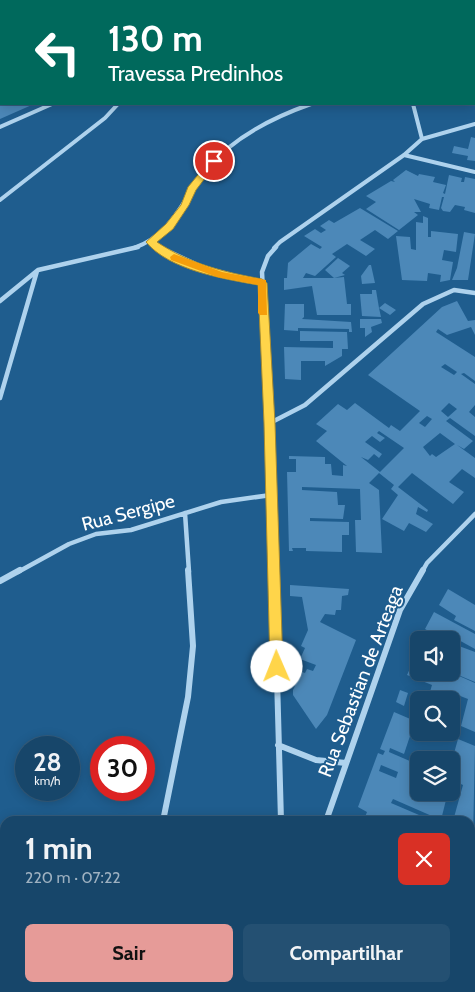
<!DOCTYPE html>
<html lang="pt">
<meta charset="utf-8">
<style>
body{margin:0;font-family:Cabin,sans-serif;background:#245072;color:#f1f3f6;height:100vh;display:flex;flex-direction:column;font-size:19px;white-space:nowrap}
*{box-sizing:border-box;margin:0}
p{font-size:16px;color:#9eb1c1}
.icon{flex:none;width:28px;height:28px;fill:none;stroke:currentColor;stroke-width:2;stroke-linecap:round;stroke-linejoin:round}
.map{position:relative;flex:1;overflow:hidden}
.panel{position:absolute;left:0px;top:816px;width:475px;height:176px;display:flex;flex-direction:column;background:#17466a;border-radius:15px 15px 0 0;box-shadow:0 2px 12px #0003,0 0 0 1px #365e7e}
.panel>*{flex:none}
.hud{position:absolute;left:0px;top:0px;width:475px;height:105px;box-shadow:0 2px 12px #0003,0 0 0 1px #365e7e;background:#00695c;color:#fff;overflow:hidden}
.controls{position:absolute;left:410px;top:631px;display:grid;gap:10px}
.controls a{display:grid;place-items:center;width:50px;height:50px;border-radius:8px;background:#17466a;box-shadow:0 2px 12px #0003,0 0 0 1px #365e7e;font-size:25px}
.speed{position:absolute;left:15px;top:736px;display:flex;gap:10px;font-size:25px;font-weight:700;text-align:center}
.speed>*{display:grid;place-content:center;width:65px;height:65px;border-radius:50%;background:#17466a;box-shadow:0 2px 12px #0003,0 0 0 1px #365e7e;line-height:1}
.speed small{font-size:12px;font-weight:400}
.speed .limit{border:8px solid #d22;background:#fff;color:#111}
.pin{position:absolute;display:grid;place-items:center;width:42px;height:42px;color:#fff;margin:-21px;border:2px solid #fff;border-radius:50%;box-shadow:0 1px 5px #0007}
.me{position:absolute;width:55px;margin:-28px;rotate:359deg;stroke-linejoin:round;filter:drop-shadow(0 0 4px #0008)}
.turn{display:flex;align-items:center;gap:18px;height:105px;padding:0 25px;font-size:22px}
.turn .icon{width:65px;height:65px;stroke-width:2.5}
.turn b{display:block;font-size:35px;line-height:42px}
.round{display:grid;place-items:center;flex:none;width:52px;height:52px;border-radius:8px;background:#245072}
.summary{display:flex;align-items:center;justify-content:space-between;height:85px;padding:0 25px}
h1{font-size:30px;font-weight:700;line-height:38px}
.primary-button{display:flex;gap:10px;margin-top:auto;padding:10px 25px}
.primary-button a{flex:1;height:58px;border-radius:8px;background:#e69b98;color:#111;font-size:20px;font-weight:700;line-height:58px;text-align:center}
.primary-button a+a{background:#245072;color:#f1f3f6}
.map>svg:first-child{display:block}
.building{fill:#4c88b8;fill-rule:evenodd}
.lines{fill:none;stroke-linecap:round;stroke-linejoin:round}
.street-far2{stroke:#aed2ed;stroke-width:4}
.street-far1{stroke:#aed2ed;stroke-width:4.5}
.street{stroke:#aed2ed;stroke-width:6}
.route{fill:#ffd54a;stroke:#a68a30}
.slow{fill:#f59e0b}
.labels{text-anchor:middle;stroke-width:4;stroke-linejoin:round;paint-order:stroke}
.street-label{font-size:19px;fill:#fff;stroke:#1f5d8e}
</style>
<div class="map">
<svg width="475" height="992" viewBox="0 0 475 992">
<rect width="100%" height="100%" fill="#1f5d8e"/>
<path class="building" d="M0,104H34L0,119Z
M471,137L475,138V161L467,160L468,156L452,153L454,146L468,149Z
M406,170L418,176L419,174L435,177L433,182L446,185L443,193L445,194L449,175L462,178L461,182H464L465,177L475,179V213L464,210L465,207L455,205L450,212L443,211L441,208L444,197H442L439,210L429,208L430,204L414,199L421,212H414L418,215L399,230L366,209L376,202L366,196L391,181L395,182L393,180Z
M360,208L398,231L388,239L375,230L360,240L375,249L366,256L347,244L332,254L336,257L315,276L306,273L303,278H334L325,270L338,258L350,266L342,273L345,275L334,278L344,277L347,304H351V315H317L312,286L284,290V278H287L288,263L311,244L320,249L322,247L304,236L315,229L321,233L326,230L320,226L329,220L334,223Z
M423,216L428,218V237H431V231L458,234L456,252L444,250L442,260L453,262L450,280L440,282L441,275L428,273L427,281L402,280L396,236L410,237L411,249L416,250V222L423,223Z
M464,232L475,234L468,280H452L457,268Z
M369,265H371L375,283L362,284L361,276Z
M372,290H376L379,308L385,303L396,310L390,315L379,308L381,317L362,316L360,294H372Z
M457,301L468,321L475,320V335L471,327L447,335L438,329L436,332L475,357V381L464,373L461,374L475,384V405L469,412L475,417V436L450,418L446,421L473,441L464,449L457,445L475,458V478L462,469L449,482L464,492L453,504L412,473L398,487L428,510L427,512L418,507L416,514L433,524L426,532L409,523L404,531L382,519L398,495L391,489L394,485L379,473L369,483L379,490L382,553L356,552L355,520H361L360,489L302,487V490L337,492L338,505H345L343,519L310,518V521L349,522V535H342V552L306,551V548H292L293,551H289L287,472H296V459H289V456L325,457V464H331L332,475L343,476V465L347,466L316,441L327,431L316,424L338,404L347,410L355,403L389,428L391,425L400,431L420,411L368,375L442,307ZM445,364L457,372L454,375L441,367ZM449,403L457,409L448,417L441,411ZM427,416L432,419L425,427L419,423ZM379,431L404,448L380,472L361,457L368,460L374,454L379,458L382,454L365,442L372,436L380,442L385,438L377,433ZM440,433L455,444L436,457L432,454L430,456L423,447Z
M285,304H304V317L302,319L351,322L352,332H349V329L298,328V331L284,330Z
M360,319H381L382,323L371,327L372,332L365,337V328H360Z
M300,331L347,332L348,349H342V356L325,366V361H301V380L285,379L284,347L333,348V341H300Z
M290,585L349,589L348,595L342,596L341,610H336L335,615L325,614L320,622L356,640L327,715L316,729L293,695V690L302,672L305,673L307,669L313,671L316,665L300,659L305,648L301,646L308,630L302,597L290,596Z
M448,589L475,605V631L454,620L456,616L439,605Z
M434,612L475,634V649L446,633L443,639L425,629Z
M424,631L436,638L435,640H421Z
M451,643L475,652V682L451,672Z
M415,658L419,660V672H450L475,683V732L461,726L468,699L450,692L448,700L439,699L429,695L432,685L407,675Z
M400,690L408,693L404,706L396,702Z
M394,712L415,721L404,754L390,748L389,752L419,765L417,772L419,773V792H448L441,820L393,799L391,803L433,821H374L365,817L367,812L358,807L378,753L383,755L385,751L380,749ZM381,765L398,772L396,778L379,771Z
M458,739L475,746L473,839L470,837V821H453L463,785L452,780L456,766L451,764Z
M470,923L475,925V946L470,943Z
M470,974L475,976V992H338L329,988H438L447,992L448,988H470Z"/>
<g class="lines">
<path class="street-far2" d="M225,0L228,1
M416,0L420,1
M35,1L38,0
M249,1L251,0
M413,104L422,139
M0,127L52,104
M404,155L475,172
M0,200L105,118L118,104
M151,242L161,248
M134,248C172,235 182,200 205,171C232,138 271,118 311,104
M274,248L280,242L404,155L422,139L475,124"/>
<path class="street-far1" d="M159,247L204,268L262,283
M0,301L38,270L138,247
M0,398L37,271
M270,423L305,405L423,304L454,290L475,293
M185,513L189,572
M18,572L69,544L96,534L131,530L221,502L271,495
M274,572L270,423L262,272L268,256L276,247
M422,572L427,563L475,514"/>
<path class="street" d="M274,570L281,821
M0,581L20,570
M278,745L316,760L346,763
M163,821L188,697L193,646L188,570
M326,821L400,610L423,570
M270,992L271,988"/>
</g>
<path class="route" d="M211,159L218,161L196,190L189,205L173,229L157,242C190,264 224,272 262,279L267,283L275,423L283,667L281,671L277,673L272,671L270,667L264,423L258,285C224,279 169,270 146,242L166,224L181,205L188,187Z"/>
<path class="slow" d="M174,254L222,272L266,280L267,315H260L258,313V285L217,277L171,260L170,257Z"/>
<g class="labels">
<g class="street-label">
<text transform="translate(128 512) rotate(-15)" y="7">Rua Sergipe</text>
<text transform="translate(360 681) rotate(-69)" y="7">Rua Sebastian de Arteaga</text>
</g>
</g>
</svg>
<div class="controls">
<a><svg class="icon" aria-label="sound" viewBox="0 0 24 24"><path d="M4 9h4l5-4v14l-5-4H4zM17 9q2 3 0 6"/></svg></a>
<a><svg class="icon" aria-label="search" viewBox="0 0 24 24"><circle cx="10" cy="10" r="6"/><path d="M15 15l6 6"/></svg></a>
<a><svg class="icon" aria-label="layers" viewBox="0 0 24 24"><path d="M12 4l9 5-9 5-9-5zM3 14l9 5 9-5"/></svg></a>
</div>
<div class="speed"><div>28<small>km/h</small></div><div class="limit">30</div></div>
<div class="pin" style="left:214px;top:161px;background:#d93025"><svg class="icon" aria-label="arrive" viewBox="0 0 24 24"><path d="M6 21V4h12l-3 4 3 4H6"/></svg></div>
<svg class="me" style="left:277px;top:667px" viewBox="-20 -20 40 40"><circle r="19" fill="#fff"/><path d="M0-13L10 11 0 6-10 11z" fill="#ffd54a"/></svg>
<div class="hud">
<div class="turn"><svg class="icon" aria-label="left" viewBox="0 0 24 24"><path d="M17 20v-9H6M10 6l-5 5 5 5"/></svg><div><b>130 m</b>Travessa Predinhos</div></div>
</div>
<section class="panel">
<div class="summary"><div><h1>1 min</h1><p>220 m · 07:22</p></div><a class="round" style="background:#d93025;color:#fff"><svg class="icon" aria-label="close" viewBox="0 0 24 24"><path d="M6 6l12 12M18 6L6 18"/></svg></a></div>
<div class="primary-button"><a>Sair</a><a>Compartilhar</a></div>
</section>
</div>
